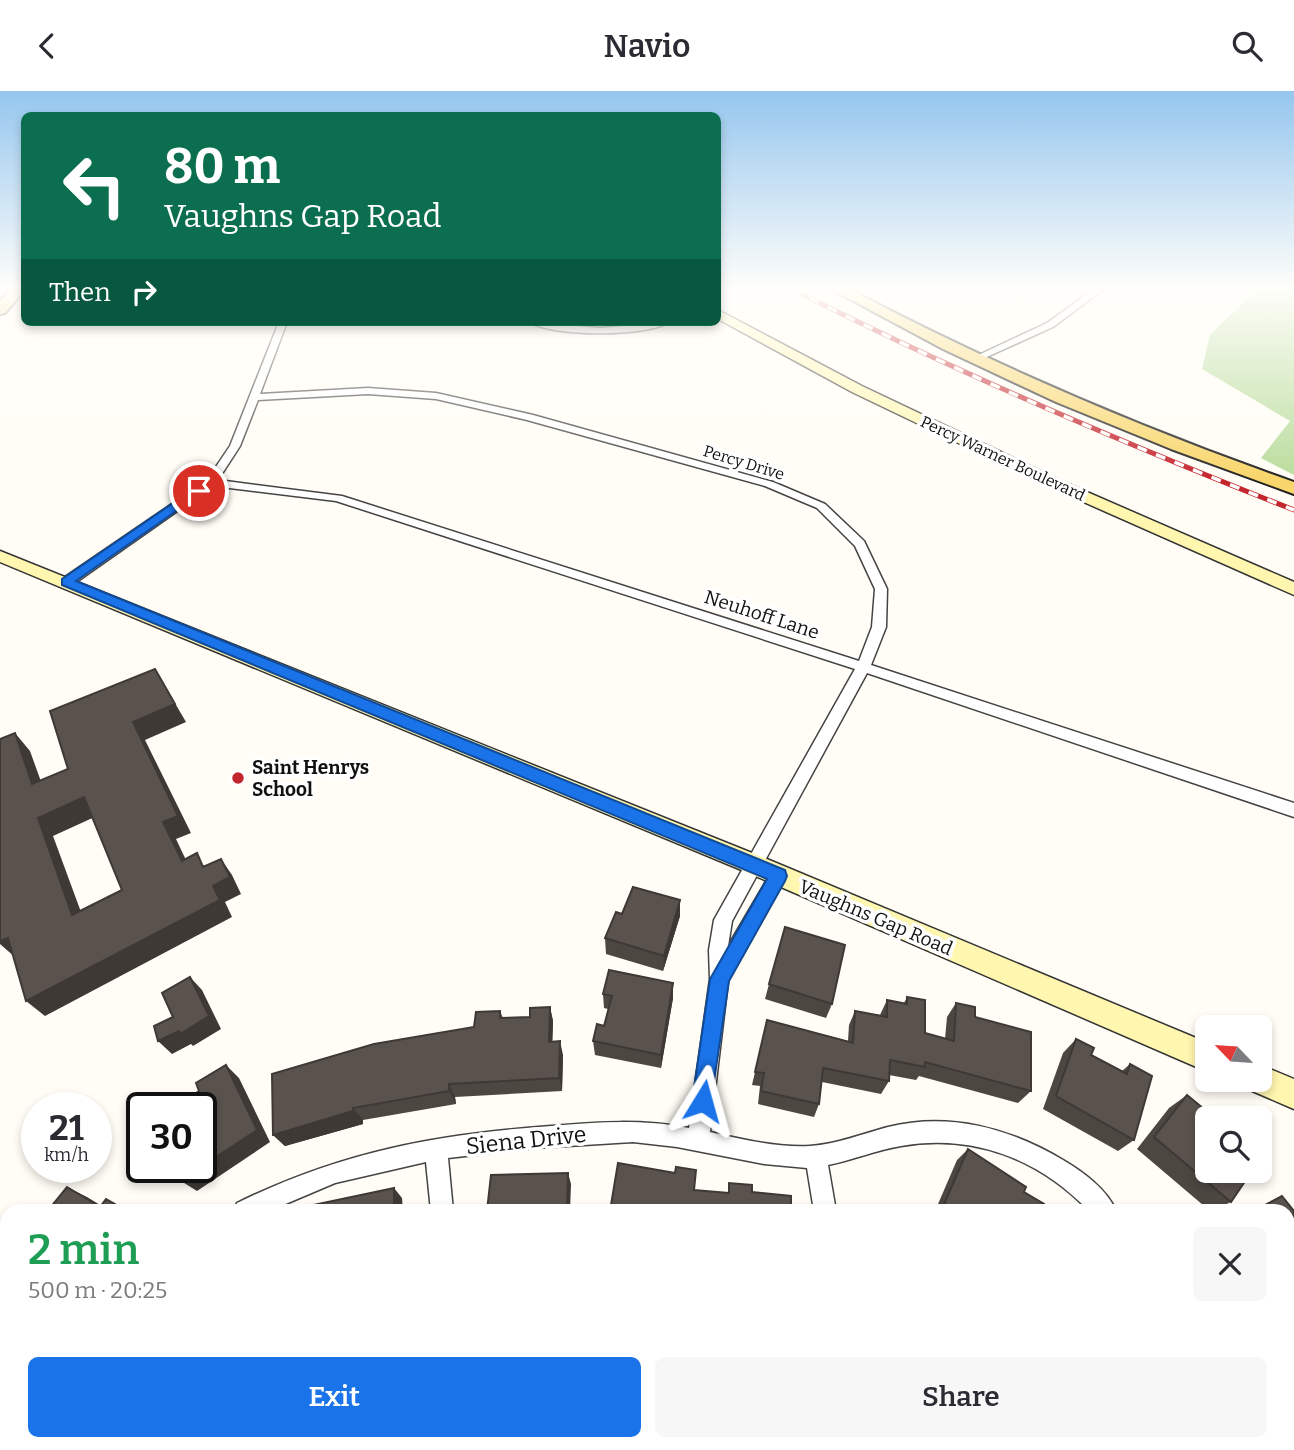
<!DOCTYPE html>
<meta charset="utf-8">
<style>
body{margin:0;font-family:Bitter,serif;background:#f7f7f7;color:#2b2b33;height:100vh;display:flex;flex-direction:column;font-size:26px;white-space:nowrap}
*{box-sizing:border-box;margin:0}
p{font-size:23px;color:#7c7c81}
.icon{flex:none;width:38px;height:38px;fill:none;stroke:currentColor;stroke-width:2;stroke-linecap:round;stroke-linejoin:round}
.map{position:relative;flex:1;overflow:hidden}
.panel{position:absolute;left:0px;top:1113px;width:1295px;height:247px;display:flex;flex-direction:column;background:#fff;border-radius:21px 21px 0 0;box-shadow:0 4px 10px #0003}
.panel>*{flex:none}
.guide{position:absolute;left:21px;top:21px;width:700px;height:214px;border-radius:10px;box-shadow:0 4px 10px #0003;background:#0b6e4f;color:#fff;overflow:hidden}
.needle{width:46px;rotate:295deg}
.tools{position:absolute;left:1195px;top:924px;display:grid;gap:14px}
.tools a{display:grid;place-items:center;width:77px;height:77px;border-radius:10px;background:#fff;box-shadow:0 4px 10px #0003;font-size:35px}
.speed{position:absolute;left:21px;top:1001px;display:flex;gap:14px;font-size:35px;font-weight:700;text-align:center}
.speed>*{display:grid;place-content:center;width:91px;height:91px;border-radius:50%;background:#fff;box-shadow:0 4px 10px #0003;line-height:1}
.speed small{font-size:18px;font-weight:400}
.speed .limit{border:4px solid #111;border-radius:10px;background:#fff;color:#111}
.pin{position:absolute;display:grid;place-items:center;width:60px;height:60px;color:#fff;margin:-30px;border:4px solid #fff;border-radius:50%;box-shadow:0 2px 7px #0007}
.me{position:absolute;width:77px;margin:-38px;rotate:8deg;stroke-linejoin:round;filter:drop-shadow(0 0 5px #0008)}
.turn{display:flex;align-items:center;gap:24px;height:147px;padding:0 28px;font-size:32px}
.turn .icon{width:91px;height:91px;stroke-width:2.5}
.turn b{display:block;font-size:49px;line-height:60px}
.then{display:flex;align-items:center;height:66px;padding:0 28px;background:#0003;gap:14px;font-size:26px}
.round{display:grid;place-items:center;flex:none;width:74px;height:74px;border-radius:10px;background:#f7f7f7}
.overview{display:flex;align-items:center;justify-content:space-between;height:119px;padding:0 28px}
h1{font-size:42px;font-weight:600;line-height:52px;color:#1e9e55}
.primary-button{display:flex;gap:14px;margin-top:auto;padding:14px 28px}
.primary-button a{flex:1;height:80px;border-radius:10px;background:#1a73e8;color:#fff;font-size:28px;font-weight:600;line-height:80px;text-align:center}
.primary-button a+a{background:#f7f7f7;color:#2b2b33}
header{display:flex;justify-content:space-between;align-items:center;height:91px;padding:0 28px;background:#fff;font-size:32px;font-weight:600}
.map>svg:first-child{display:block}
.forest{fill:#b9dc9c}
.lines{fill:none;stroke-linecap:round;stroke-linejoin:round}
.street-casing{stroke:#444;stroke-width:3}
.secondary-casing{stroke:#333;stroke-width:3}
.primary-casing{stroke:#222;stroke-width:4}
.street{fill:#fff;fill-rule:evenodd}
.secondary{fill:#fff6b0;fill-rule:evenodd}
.primary{fill:#f9d66b;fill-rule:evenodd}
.rail-casing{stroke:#c4262e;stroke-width:5}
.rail{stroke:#fff;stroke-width:3.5;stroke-dasharray:10;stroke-linecap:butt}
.wall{fill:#4d4742}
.shaded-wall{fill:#3f3936}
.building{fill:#5a524d;stroke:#3f3936;stroke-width:2;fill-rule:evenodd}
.route{fill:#1a73e8;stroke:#114b97;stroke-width:2}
.poi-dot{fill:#c4262e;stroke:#fff;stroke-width:2.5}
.labels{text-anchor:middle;stroke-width:7;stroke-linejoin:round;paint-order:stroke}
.far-street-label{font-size:16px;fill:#111;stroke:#fff}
.street-label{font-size:19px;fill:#111;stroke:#fff}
.poi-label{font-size:19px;font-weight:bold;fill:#111;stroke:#fff;text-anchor:start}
.near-street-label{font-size:23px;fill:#111;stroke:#fff}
</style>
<header><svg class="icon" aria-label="back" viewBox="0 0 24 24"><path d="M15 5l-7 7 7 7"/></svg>Navio<svg class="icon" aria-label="search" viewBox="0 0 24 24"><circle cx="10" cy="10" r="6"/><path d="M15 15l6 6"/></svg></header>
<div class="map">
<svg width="1294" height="1359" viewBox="0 0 1294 1359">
<rect width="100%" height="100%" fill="#fffdf5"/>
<path class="forest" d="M1294,198V384L1261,367L1290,330L1202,278L1210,244L1256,199Z"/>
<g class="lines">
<defs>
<path id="street" d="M1094,198H1104L1053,236L978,270L970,268L1047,232Z
M279,231H287L260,303L368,297L436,302L533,324L773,391L825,413L864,450L887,498L886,536L871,574L1294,712V726L867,582L732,830L728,855L772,780L778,778L784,780L787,785L784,790L728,890L710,1041C742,1048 777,1057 810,1055C837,1053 862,1043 888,1036C949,1021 1010,1037 1063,1069C1082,1080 1108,1099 1116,1120H1089C1039,1068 973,1042 901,1055C876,1059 853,1069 828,1074L836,1120H814L807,1077L764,1073L677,1056L633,1051L535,1057L448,1067L453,1120H431L426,1071L335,1092L269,1120H234L237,1112C341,1061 436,1043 551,1035C598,1031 642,1028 689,1037L710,888L709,859L714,829L855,578L336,410L213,395L72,494H62V488L207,389L230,355ZM368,303L436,308L527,329L765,395L817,417L855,455L875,498L872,536L859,570L342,405L218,389L240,355L258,309Z
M529,231L600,237L670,231C646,246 553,246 529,231Z
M72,1353H99L97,1359H70Z
M392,1353H418L417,1359H391Z
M482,1353H508L510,1359H484Z
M832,1353H858L860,1359H834Z
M1219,1353H1246L1248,1359H1221Z"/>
<path id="secondary" d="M718,219L862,295L1064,391L1294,491V504L1052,397L852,301L718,228Z
M0,460L762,766L1208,952V981L744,780L0,471Z
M1260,974L1294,988V1018L1250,999L1245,989H1260Z"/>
<path id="primary" d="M11,198L24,200L5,222L0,223V210Z
M831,198H849C993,274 1141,337 1294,391V403L1171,358L1056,311L943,258Z"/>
</defs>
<use href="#street" class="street-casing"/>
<use href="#secondary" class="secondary-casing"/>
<use href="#primary" class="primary-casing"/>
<use href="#street" class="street"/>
<use href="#secondary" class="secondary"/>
<use href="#primary" class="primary"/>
<defs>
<path id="rail" d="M792,198C955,281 1123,352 1294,419"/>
</defs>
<use href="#rail" class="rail-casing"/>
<use href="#rail" class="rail"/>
</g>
<path class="wall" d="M680,825L663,880L606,863L605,847Z
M769,893L832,913L826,927L765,908Z
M603,903L673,907L661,977L595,964L593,950L604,935L608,918L604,917Z
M907,906L925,942L945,948L947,926L956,912L975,926L1031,1000L1018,1012L919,985L916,989L889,984V990L881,1003L822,991L819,1013L814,1026L758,1013L760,995L752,994L767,929L848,950L849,934L855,920L880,924L887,909L904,912Z
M550,916L553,930L552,951L563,964L562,1000L455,1006L456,1013L363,1029V1033L285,1055L273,1044L474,936L500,920L503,927L530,926Z
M1076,948L1091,964L1122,980L1130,973L1134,1049L1118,1060L1043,1018L1063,962Z
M1187,1004L1231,1111L1212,1120H1210L1137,1058L1169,1017Z
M968,1058L1024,1101L1041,1120H935L957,1069Z
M1282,1105L1294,1120V1129L1291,1130L1294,1133V1226L1288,1230V1120H1251Z
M1294,1252V1353L1288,1340V1253Z
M903,1353H1001L1003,1359H904Z
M1103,1353H1205L1207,1359H1105Z"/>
<path class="shaded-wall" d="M155,578L186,631L145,649L191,742L176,748L194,786L182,770L163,731L133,631Z
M15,642L30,660L48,710L32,693Z
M84,706L99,724L53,745L88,840L72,824L38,727Z
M221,768L232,784L241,803L225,811L232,826L45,925L26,910L213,795Z
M680,809V825L663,880L664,865Z
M8,847L16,867L0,853V850Z
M190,886L202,899L221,938L193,955L191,953L172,963L158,950L209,925Z
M673,892V907L661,977V964Z
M550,916L553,930L552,965L549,951Z
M560,950L563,964L562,1000L559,987Z
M226,974L239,987L270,1051L197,1100L181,1090Z
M449,993L455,1006L456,1013L449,1000Z
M353,1017L363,1029V1033L285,1055L273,1044Z
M568,1082L571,1093L570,1120H567Z
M67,1096L87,1106L110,1120L100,1116Z
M394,1097L402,1107L403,1120H394Z
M7,1337V1353H27L24,1359H0V1352Z
M200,1353H218L217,1359H198Z
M315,1353H333L316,1359H299Z"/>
<path class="building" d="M155,578L175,613L133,631L178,725L163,731L182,770L197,762L203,776L221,768L230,786L213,795L220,809L26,910L8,847L0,850V648L15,642L32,693L68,678L50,620ZM84,706L122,799L72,824L38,727Z
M633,796L680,809L664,865L605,847L616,821L622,823Z
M785,836L845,854L832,913L769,893Z
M609,879L673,892L661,964L593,950L597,933L604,935L612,905L603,903Z
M190,886L209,925L180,943L179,940L158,950L154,935L173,926L162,902Z
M907,906L925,909V942L954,950L956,912L975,916V926L1031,941V1000L925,971V976L890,969L889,990L823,977L819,1013L761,1000L764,982L755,981L767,929L853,952L855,920L887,926V909L907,913Z
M550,916L549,951L560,950L559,987L449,993V1000L353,1017V1020L273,1044L272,983L374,953L474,936L476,921L500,920V927L530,926V917Z
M1076,948L1094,957L1091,964L1127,983L1130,973L1152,985L1134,1049L1056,1005Z
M226,974L257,1039L201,1076V1017H173L199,1000L196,992Z
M1187,1004L1215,1027H1208V1080H1252L1231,1111L1154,1046Z
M968,1058L1026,1096L1024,1101L1044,1113L1041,1120H945L942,1118Z
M618,1072L675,1082L676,1076L696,1079L694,1099L729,1102V1092L752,1094V1101L791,1105V1120H610Z
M176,1076H201L181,1090Z
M568,1082L567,1120H487L491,1084Z
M67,1096L100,1116L106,1108L127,1120H55L50,1117Z
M394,1097V1120H299V1117Z
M1282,1105L1294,1120V1129L1291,1130L1294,1133V1226L1288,1230V1120H1254Z
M7,1169V1188L0,1184V1178Z
M0,1242L7,1243V1337L0,1352Z
M1294,1252V1312L1288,1299V1253Z
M109,1353H200L198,1359H107Z
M261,1353H315L299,1359H261Z
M914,1353H1001L1003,1359H915Z
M1123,1353H1205L1207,1359H1125Z"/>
<linearGradient id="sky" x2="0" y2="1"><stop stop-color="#95c6ee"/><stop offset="0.51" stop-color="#fffefa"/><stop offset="1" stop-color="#fffefa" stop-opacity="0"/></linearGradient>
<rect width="1294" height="389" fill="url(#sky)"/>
<path class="route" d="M195,397L205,400L76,490L785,779L787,785L785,790L729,890L710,1017L703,1020L695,1017L692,1010L710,888L767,788L62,494V488Z"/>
<circle class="poi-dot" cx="238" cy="687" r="7"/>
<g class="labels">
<g class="far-street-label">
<text transform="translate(1003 367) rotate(25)" y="6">Percy Warner Boulevard</text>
<text transform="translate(744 371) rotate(17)" y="6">Percy Drive</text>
</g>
<g class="street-label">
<text transform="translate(762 523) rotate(18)" y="7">Neuhoff Lane</text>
<text transform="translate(876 826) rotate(23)" y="7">Vaughns Gap Road</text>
</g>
<g class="poi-label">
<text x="252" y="683">Saint Henrys<tspan x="252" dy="22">School</tspan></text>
</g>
<g class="near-street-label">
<text transform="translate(526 1049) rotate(-6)" y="8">Siena Drive</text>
</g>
</g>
</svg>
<div class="tools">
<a><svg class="needle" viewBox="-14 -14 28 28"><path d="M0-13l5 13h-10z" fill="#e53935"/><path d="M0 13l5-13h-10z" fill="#7c7c81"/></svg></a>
<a><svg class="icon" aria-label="search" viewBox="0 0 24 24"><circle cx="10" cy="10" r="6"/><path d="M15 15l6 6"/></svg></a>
</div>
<div class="speed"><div>21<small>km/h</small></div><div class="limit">30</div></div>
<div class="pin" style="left:199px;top:400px;background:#d93025"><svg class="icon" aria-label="arrive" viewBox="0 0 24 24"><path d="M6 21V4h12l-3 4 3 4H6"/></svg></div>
<svg class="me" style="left:703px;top:1010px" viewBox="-20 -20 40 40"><path d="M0-17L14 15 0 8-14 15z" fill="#1a73e8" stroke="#fff" stroke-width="4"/></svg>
<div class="guide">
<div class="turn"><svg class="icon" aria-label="left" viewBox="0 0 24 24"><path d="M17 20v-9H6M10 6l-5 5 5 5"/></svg><div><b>80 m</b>Vaughns Gap Road</div></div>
<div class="then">Then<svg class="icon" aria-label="right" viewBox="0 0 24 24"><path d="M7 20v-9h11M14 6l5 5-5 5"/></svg></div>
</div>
<section class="panel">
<div class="overview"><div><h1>2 min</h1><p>500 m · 20:25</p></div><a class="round"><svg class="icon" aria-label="close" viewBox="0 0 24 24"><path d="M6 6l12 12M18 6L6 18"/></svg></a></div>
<div class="primary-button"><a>Exit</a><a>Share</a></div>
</section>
</div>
